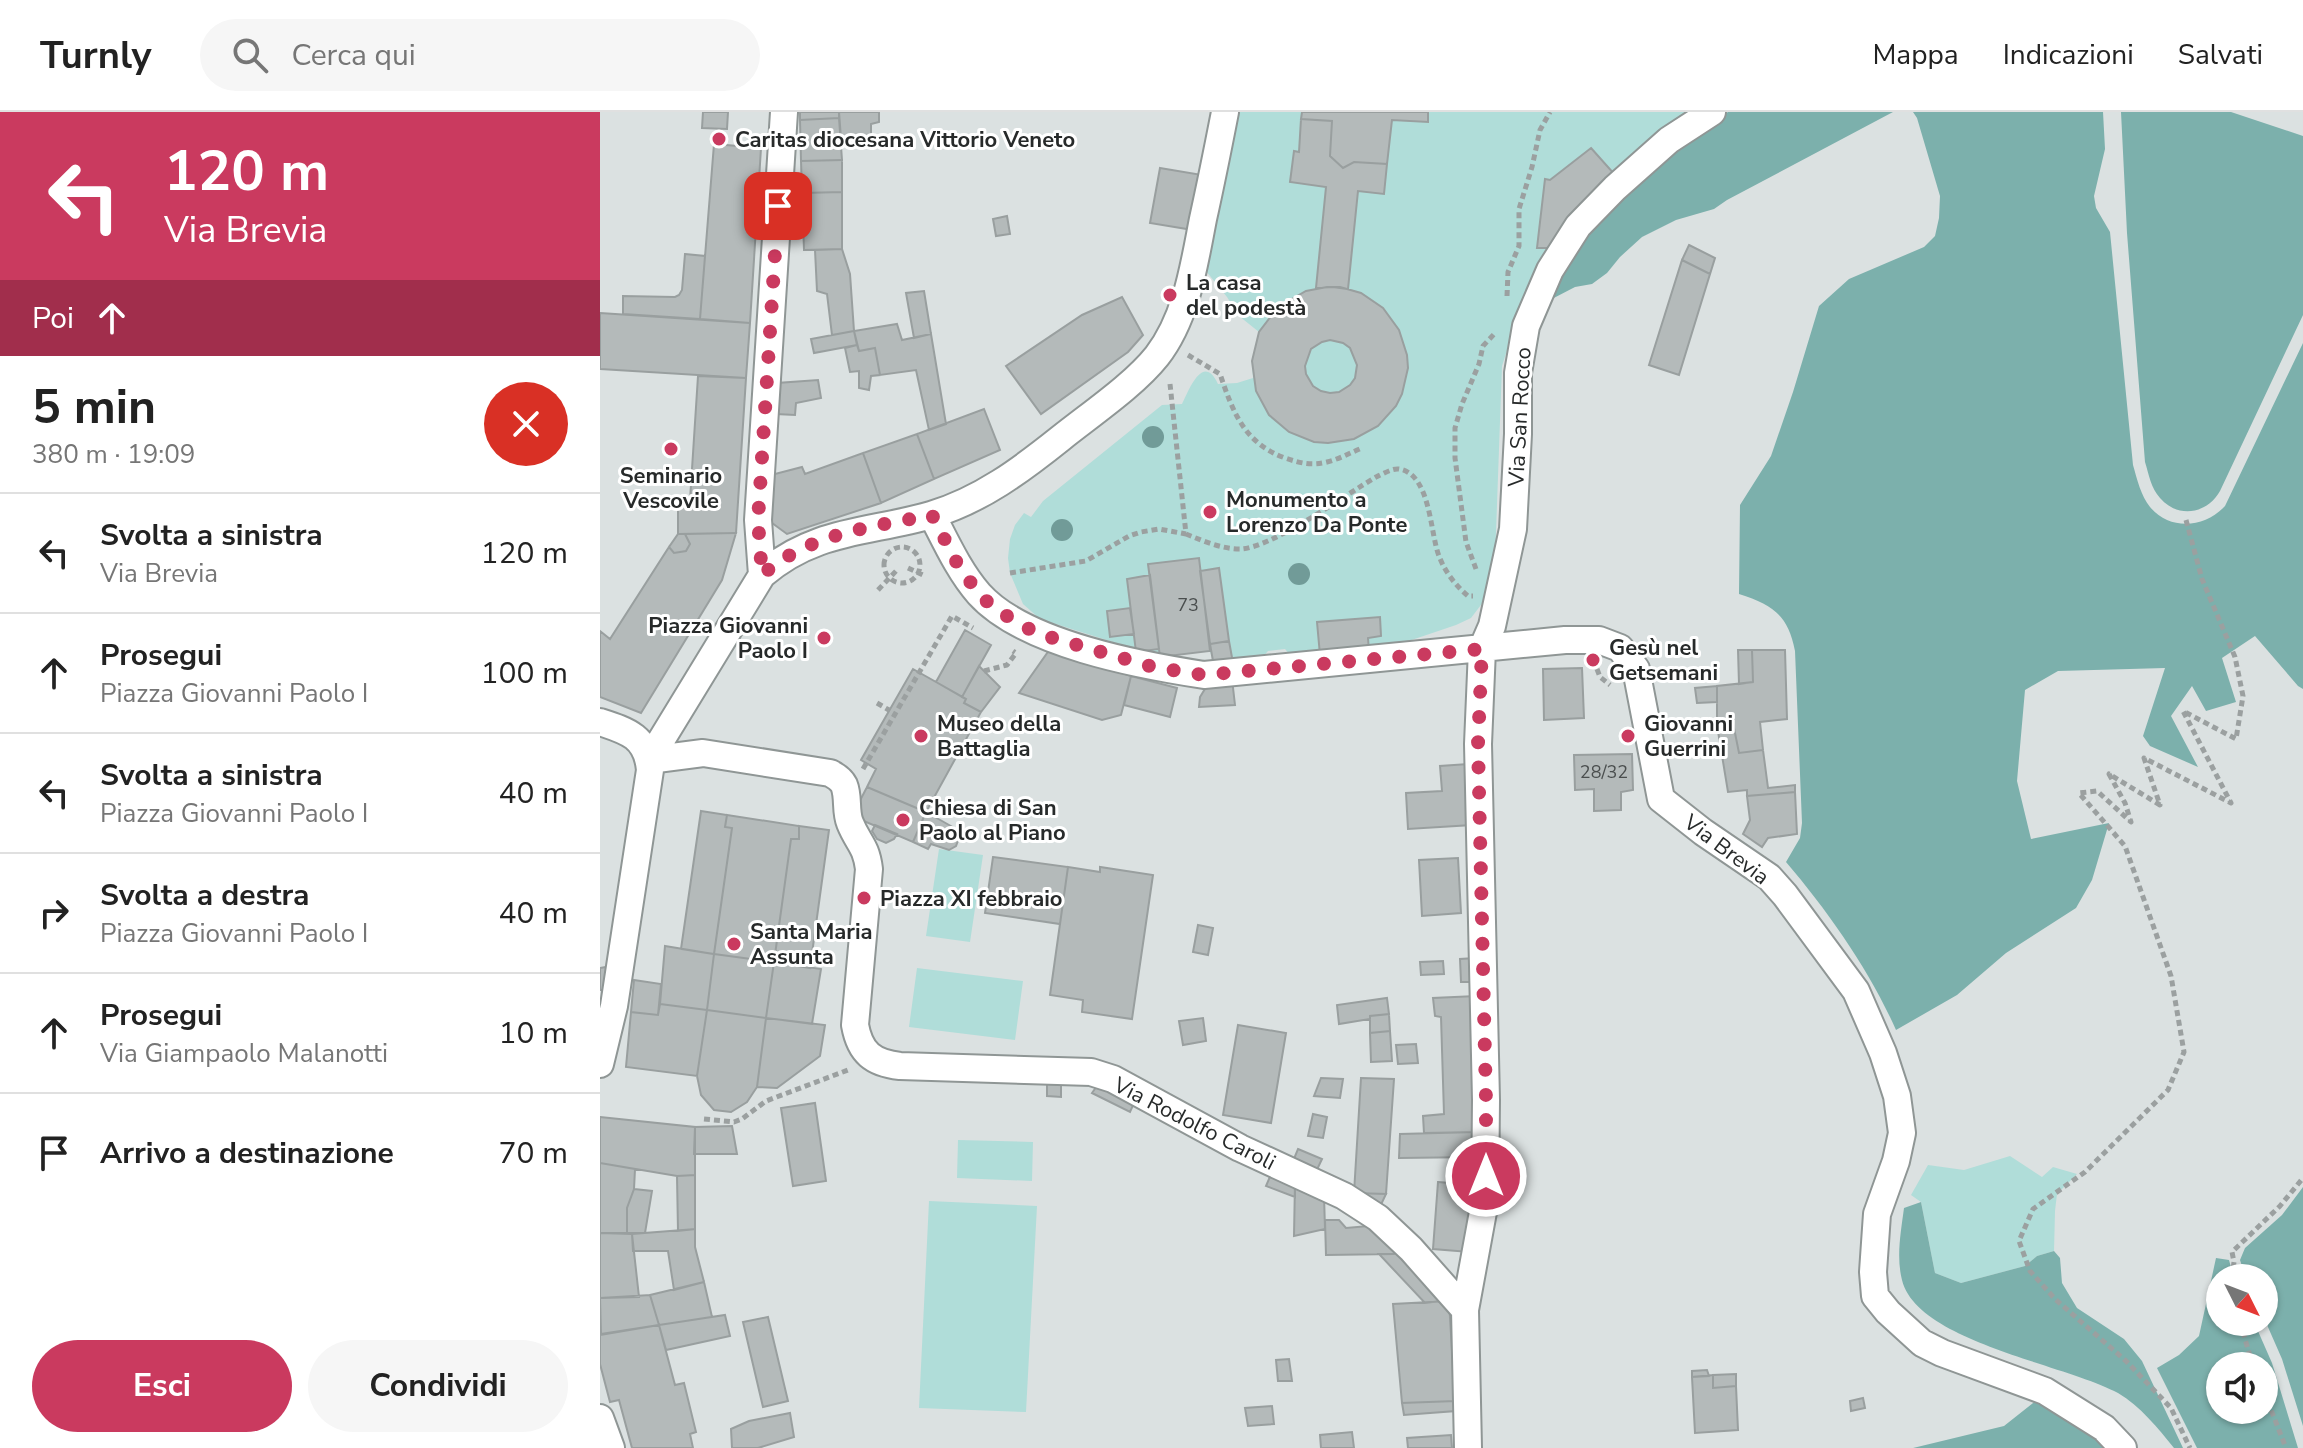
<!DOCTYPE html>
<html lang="it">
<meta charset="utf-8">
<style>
body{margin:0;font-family:"Nunito Sans",sans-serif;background:#f6f6f6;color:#222;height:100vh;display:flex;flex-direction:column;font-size:30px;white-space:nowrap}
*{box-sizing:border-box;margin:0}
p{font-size:26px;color:#767676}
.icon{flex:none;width:44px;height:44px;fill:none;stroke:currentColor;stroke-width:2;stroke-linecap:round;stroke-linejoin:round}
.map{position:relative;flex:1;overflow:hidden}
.side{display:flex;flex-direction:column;background:#fff;width:600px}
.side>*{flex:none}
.top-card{background:#ca3a5f;color:#fff;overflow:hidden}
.needle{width:52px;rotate:132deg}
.tools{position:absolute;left:1606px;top:1152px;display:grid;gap:16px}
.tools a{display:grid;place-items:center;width:72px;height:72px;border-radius:50%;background:#fff;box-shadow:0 2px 6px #0004;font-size:40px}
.pin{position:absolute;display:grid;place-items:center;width:68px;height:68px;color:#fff;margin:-34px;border-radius:16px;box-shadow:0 4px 12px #0006}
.me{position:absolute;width:88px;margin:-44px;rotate:0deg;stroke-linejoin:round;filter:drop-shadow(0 0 6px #0008)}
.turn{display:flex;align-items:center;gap:28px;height:168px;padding:0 32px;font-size:36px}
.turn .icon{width:104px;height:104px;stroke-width:2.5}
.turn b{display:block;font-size:56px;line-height:68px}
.then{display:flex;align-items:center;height:76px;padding:0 32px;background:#0003;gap:16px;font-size:30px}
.round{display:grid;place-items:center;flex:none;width:84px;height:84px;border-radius:42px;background:#f6f6f6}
.head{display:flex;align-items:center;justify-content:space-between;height:136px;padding:0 32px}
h1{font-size:48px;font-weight:700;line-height:60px}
.button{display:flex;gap:16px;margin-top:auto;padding:16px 32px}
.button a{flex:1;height:92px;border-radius:48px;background:#ca3a5f;color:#fff;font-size:32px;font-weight:700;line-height:92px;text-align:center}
.button a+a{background:#f6f6f6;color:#222}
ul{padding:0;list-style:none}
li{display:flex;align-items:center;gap:24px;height:120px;padding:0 32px;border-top:2px solid #e0e0e0}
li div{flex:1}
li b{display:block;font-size:30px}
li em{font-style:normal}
header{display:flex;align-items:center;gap:48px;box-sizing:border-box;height:112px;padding:0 40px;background:#fff;border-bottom:2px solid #e0e0e0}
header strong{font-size:38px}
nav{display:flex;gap:44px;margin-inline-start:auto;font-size:28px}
.search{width:560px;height:72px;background:#f6f6f6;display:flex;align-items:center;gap:20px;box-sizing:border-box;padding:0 28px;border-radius:44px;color:#767676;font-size:30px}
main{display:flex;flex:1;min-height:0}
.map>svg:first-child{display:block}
.green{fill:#b0ddd9}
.forest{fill:#7cb0ac;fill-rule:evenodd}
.building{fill:#b4baba;stroke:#999f9f;stroke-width:2;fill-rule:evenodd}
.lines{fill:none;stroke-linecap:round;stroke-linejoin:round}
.street-casing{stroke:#8f9695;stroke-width:30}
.path{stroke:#9ba0a0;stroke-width:5;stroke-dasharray:6 4;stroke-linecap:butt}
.street{stroke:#fff;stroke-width:26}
.tree{fill:#719b98}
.route{stroke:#ca3a5f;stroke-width:14;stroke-dasharray:0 25.2}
.poi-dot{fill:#ca3a5f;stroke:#fff;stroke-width:3}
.labels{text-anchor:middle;stroke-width:6;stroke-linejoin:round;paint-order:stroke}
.number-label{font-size:18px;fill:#4a4e4e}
.poi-label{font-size:22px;font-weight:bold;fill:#272a2a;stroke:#fff;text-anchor:start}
.street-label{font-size:22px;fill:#272a2a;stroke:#fff}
</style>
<header>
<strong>Turnly</strong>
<div class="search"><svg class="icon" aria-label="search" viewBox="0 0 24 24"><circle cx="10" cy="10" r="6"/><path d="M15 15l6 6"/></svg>Cerca qui</div>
<nav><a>Mappa</a><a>Indicazioni</a><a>Salvati</a></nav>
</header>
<main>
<section class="side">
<div class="top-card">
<div class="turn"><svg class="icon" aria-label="left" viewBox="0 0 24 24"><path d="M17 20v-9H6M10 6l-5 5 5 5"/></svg><div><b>120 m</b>Via Brevia</div></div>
<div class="then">Poi<svg class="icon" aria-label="ahead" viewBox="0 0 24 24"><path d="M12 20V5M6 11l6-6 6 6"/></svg></div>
</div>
<div class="head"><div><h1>5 min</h1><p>380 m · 19:09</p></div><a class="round" style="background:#d93025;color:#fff"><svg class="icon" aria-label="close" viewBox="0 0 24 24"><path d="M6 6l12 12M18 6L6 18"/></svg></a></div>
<ul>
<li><svg class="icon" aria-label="left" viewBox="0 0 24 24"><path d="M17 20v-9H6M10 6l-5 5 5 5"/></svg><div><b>Svolta a sinistra</b><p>Via Brevia</p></div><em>120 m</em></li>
<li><svg class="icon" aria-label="ahead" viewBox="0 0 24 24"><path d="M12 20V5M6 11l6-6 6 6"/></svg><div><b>Prosegui</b><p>Piazza Giovanni Paolo I</p></div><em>100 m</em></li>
<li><svg class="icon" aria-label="left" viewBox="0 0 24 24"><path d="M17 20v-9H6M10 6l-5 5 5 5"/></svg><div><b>Svolta a sinistra</b><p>Piazza Giovanni Paolo I</p></div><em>40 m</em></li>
<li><svg class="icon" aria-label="right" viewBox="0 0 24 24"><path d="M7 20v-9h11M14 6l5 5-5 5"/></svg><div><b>Svolta a destra</b><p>Piazza Giovanni Paolo I</p></div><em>40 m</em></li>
<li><svg class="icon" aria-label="ahead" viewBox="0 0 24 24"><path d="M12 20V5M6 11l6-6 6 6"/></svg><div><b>Prosegui</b><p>Via Giampaolo Malanotti</p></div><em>10 m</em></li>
<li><svg class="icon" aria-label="arrive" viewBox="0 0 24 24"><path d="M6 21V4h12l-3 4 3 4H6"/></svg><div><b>Arrivo a destinazione</b></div><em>70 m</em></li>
</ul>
<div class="button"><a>Esci</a><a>Condividi</a></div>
</section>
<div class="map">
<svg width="1703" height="1336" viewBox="0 0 1703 1336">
<rect width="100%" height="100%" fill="#dbe1e1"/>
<path class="green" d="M638,0H1097L915,213L902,254L895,448L887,485L871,506L856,513L782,538L691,544L685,537L668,539L659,549L618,554L613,549L610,539L560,545L440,507L423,492L410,461L408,446L410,427L415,413L424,401L431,405L443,389L562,293L582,292C589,278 603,240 618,272L637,271L653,266L652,249L659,220L639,204L627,185L606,159Z
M339,737L383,743L370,830L326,824Z
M317,856L423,869L415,928L309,915Z
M358,1028L433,1030L432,1069L357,1066Z
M1410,1044L1442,1065L1453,1055L1477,1062L1457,1082L1455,1099L1454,1139L1437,1144L1425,1154L1361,1171L1335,1161L1321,1090L1311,1083L1328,1053L1364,1058Z
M329,1089L437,1094L426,1300L319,1296Z"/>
<path class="forest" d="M1128,0H1293L1127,88L1114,97L1076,108L1042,125L1020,145L1007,161L992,172L975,175L948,189L991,109L1077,33Z
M1313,0H1503L1505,37L1494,84L1496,96L1510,120L1533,353C1537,367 1541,384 1550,395C1570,419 1605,416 1625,394L1703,231V577L1698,574L1655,524L1622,546L1636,590L1606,599L1592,574L1571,604L1598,655L1550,634L1543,624L1565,556L1458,559L1425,578L1417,669L1431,727L1509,711L1492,768L1476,796L1406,841L1357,883L1296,918C1270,859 1228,799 1186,750L1200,726L1202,711L1195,539C1188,503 1173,493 1139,482L1140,393L1171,344L1193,280L1219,194L1249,167L1324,135L1335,124L1339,106L1340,84L1317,6Z
M1521,0H1631L1703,24V203L1620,379C1607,402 1578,407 1560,386C1551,376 1549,363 1545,350L1527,121Z
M1703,1075V1314L1682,1247L1664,1206V1166H1646L1640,1148L1645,1136L1682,1103Z
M1321,1090L1335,1161L1361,1171L1425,1154L1437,1144L1454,1139L1460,1146L1462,1171L1477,1196L1524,1227L1542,1249L1583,1336H1574C1558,1316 1540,1294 1518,1281C1465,1252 1317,1230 1302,1168C1296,1145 1301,1119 1304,1096Z
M1616,1146L1629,1148L1634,1166H1620V1210H1654L1672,1251L1698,1336H1597L1557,1256L1579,1243L1599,1224ZM1620,1254H1664V1298H1620Z
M1438,1287L1512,1336H1313L1404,1314Z"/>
<path class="building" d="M103,0H128L127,17L102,16Z
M200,0H239V6L200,8Z
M239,0H279V10L271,12V25L241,26Z
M702,0H828V10L792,8L787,52L754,50L743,56L730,44L732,9L701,7Z
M239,6L242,48L201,49L200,8Z
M701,7L732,9L730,44L743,56L754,50L787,52L784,82L758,79L748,177L733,175L716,176L726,75L690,70L694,39L699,40Z
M114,32L161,36L150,211L100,207Z
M991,36L1016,64L953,136H937L945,67L950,68Z
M242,48V80L202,81L201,49Z
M560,56L602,63L593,118L550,111Z
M242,80V137L204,138L202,81Z
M407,104L410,122L396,124L393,107Z
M1089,133L1115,146L1110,162L1082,148Z
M242,137L250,162L254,219L232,223L227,182L217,179L215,138Z
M85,142L105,144L100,207L23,202V184L75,185L79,183L82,178Z
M1082,148L1110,162L1079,263L1049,253Z
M727,175H740L761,181L783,196L799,218L807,243L808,256L802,282L796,294L778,314L754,327L728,331L714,330L689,320L669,303L656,279L652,249L659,220L678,195L706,179ZM730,228L743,231L750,236L757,253L755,266L750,273L739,280L730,281L721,279L713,274L706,262L705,254L711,237L722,230Z
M324,179L331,222L314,226L306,181Z
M522,185L543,223L528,240L441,302L406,254L482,203Z
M0,201L150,211L146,266L0,257Z
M297,212L302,228L331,222L346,312L329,318L316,258L280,263L275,236L259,239L254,219Z
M254,219L257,233L214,241L211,227Z
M257,233L259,239L275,236L280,263L271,264L269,278L259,276V259L250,260L245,236Z
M98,264L146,266L136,421L78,422V388H90Z
M218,268L221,286L196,291L195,303L176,302L177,271Z
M384,297L400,338L334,367L317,322Z
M317,322L334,367L281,391L263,341Z
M263,341L281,391L187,422L168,408L171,363L202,355L205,362Z
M136,421L122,468L41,601L0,585V519L10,527L69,435L74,441L86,439L90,432L85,422Z
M78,422H85L90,432L86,439L74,441L69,435Z
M599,446L610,539L560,545L548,452Z
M619,456L629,529L610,532L600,459Z
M550,463L559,537L536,540L527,467Z
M530,496L534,522L510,525L507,499Z
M780,505L781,524L768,526L769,539L720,543L717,510Z
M365,518L391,533L362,585L336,570Z
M629,529L633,551L618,554L613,549L610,532Z
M450,537L531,564L521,603L502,608L419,581Z
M1138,538H1152L1153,570L1139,572Z
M1152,538H1185L1187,607L1160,610L1163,638L1139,641L1133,611L1117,613V574L1153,570Z
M379,554L400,575L381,600L364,591L366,587L362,585Z
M982,556L984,606L944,608L943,557Z
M313,557L366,587L364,591L381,600L326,700L267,675L276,657L261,648Z
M531,564L577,576L570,605L524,593Z
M632,567L635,593L599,595L600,585L608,572Z
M1117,574V590L1097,591L1095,576Z
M1133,611L1139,641L1163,638L1168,676L1195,673V680L1147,684V678L1128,680L1117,613Z
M1032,642L1033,678L1021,680V698L994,699V677L975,678L974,643Z
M868,652L872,713L808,717L806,681L842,679L840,654Z
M267,675L326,700L313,730L252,704Z
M1195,680L1197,722L1168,726L1162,735L1143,722L1150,708L1147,684Z
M101,699L127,703L125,715L132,716L114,842L81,837Z
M326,700L358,718L359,726L356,734L349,738L331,732L328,737L313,730Z
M127,703L199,714V727H191L174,850L114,842L132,716L125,715Z
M275,713L297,722L294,727L286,731L277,727L272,719Z
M199,714L229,718L210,856L174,850L191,727H199Z
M393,745L468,755L460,812L385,801Z
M858,746L861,801L822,804L819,748Z
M468,755L500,760V755L553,763L532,907L482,900L483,888L450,883Z
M598,813L613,816L608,843L593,840Z
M65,834L114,842L107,898L60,892Z
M114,842L174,850L166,906L107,898Z
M875,846L876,870H861L860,847Z
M843,849L844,862L821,863L820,850Z
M174,850L221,857L212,912L166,906Z
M6,855L7,878H0V856Z
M34,868L61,872L58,903L31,900Z
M876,884L877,1020L824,1021L823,1004L844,1002L841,905L835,904L833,886Z
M787,886L789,902L770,904V907L739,912L737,893Z
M60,892L107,898L97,964L26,955L31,900L58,903Z
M107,898L166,906L157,975L147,990L131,1000L114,998L101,983L97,964Z
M789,902L790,919L770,921V904Z
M166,906L225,913L220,944L177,976L157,975Z
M603,906L606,929L583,933L579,909Z
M638,913L686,921L671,1011L623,1003Z
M790,919L792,949L771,950L770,921Z
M816,932L818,951L798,952L796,933Z
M721,966L743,967L740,986L714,984Z
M761,966L794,967L786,1082L754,1081Z
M447,971L461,972V985L447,984Z
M499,971L535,989L530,1000L492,981Z
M215,991L226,1069L193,1074L181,996Z
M713,1002L727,1005L723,1026L708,1024Z
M0,1005L95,1015V1063L77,1064L0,1051Z
M132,1014L137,1042H94L95,1015Z
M877,1020L878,1045L799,1046L800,1022Z
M698,1037L722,1047L714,1064L691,1054Z
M0,1051L35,1057L34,1077L27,1096V1121H0Z
M672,1060L695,1070V1085L666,1074Z
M95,1063V1117L78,1119L77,1064Z
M695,1070L724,1083L725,1117L694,1124Z
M838,1070L874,1073L869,1140L833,1137Z
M34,1077L52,1079L45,1121H27V1096Z
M754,1081L786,1082L778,1099Z
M725,1108H739L746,1116L780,1113L801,1137L794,1142L726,1143Z
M95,1117V1135L104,1170L74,1178L68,1139H33L32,1122Z
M0,1121L32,1122L39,1185L0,1186Z
M801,1137L841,1189L825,1191L779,1142H794Z
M104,1170L112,1205L59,1213L50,1183Z
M50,1183L59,1213L1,1222L0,1186Z
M849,1189L855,1289L802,1291L793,1192Z
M125,1203L130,1224L66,1238L59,1213Z
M168,1205L188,1289L163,1295L143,1210Z
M59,1213L75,1273L84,1271L96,1320L90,1322L93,1336H32L19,1288L10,1290L0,1252V1223Z
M689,1247L692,1269H678L676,1248Z
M1107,1258L1109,1264L1092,1265V1259Z
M1136,1262V1274L1113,1276V1263Z
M1113,1263V1276L1136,1274L1138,1318L1095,1321L1092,1265Z
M1263,1286L1265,1296L1251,1299L1250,1289Z
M855,1289L856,1299L804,1303L802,1291Z
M672,1294L674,1312L648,1314L645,1296Z
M190,1301L194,1325L158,1336H132L131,1317L149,1309Z
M752,1320L754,1336H721L720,1323Z
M851,1323L852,1336H808L807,1326Z"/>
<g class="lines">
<defs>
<path id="street" d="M332,403C346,430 359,459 379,482C424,532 539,553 604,563L965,528H999L1020,536L1036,557L1061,687L1103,720L1169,765L1185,783L1256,879L1283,941L1297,984L1302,1021L1296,1049L1277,1102L1273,1160L1275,1184L1288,1200L1322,1231L1342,1241L1445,1279L1504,1316L1523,1336
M162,463L158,408L184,0
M0,610C28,619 47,625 50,658L14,894L0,952
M49,648L103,641L230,661C236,664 241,667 244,673C249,685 245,699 250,711C258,731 266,733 269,757L255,913C260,941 273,951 300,954L491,960L513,967L640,1036L744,1084L778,1106L811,1137L865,1198
M49,648L162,463C215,417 269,421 331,403C381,388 421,358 461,326C491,302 534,273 557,244C587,205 594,153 603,107C611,71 618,36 625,0
M0,1306L11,1336
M868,1336L865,1198L885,1089L886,988L878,632L882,537L892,514L913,417L918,322V261L926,214L950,158L978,114L1015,76L1069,28L1112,0"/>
</defs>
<use href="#street" class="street-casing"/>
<path class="path" d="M907,184L908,160L919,134V97L932,55L940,18L950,0
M588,243L620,262C633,300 644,331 685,346C700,351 711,354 727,350C739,347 750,341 762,336
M1586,408L1602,467L1635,545L1643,584L1636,627L1583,599L1631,691L1544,646L1560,693L1509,662L1525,691L1531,710L1497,679L1479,681L1525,734L1571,864L1584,940L1568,978L1485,1060L1433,1097L1419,1129L1430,1159L1455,1187L1526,1249L1571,1296L1590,1336
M586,422C603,429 622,437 640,437C672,436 745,383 776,365C783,362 792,356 799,357C831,362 830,422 839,444C845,460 856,474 868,484H873
M284 453a18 18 0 1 1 36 0a18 18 0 1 1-36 0Z
M308,456L323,463
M876,457L866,430L855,346V316L862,292L879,252L883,234L896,220
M410,461L486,449L529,424L541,420L559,417L586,422L570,272
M278,478L297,458
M997,557L1000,565L1010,573
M384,559L407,553L416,541L413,539
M277,591L289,598
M263,657L352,504L373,516
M104,1007L134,1010L142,1007L166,989L248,958
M1632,1166L1634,1150L1632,1140L1680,1094L1703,1066
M1640,1210L1653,1254
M1664,1280L1686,1336"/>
<use href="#street" class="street"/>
</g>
<g class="tree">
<circle cx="553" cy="325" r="11"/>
<circle cx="462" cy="418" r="11"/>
<circle cx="699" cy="462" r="11"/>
</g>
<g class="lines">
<path class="route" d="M178,94L158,408L162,463C210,421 272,415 332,403L358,453L379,482L395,497L436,521L553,555L604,563L882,537L878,632L886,988V1064"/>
</g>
<g class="poi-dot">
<circle cx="119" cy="27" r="8"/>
<circle cx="570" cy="183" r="8"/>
<circle cx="71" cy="337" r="8"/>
<circle cx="610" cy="400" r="8"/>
<circle cx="224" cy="526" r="8"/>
<circle cx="993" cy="548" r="8"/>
<circle cx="321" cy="624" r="8"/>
<circle cx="1028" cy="624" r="8"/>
<circle cx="303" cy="708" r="8"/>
<circle cx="264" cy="786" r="8"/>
<circle cx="134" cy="832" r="8"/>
</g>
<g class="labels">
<g class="number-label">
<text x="588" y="499">73</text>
<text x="1004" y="666">28/32</text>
</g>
<g class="poi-label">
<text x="135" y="35">Caritas diocesana Vittorio Veneto</text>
<text x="586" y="178">La casa<tspan x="586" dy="25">del podestà</tspan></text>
<text x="71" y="371" text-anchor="middle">Seminario<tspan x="71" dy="25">Vescovile</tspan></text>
<text x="626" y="395">Monumento a<tspan x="626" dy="25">Lorenzo Da Ponte</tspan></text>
<text x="208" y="521" text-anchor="end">Piazza Giovanni<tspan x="208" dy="25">Paolo I</tspan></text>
<text x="1009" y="543">Gesù nel<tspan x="1009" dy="25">Getsemani</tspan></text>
<text x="337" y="619">Museo della<tspan x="337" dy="25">Battaglia</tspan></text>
<text x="1044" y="619">Giovanni<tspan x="1044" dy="25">Guerrini</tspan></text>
<text x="319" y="703">Chiesa di San<tspan x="319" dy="25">Paolo al Piano</tspan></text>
<text x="280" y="794">Piazza XI febbraio</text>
<text x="150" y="827">Santa Maria<tspan x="150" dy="25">Assunta</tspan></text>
</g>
<g class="street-label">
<text transform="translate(919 305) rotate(-87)" y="8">Via San Rocco</text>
<text transform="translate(1127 737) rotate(37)" y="8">Via Brevia</text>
<text transform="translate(595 1011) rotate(27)" y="8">Via Rodolfo Caroli</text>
</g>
</g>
</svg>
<div class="tools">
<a><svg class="needle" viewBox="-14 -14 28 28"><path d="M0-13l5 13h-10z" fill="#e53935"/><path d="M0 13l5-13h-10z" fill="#767676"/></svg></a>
<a><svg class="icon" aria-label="sound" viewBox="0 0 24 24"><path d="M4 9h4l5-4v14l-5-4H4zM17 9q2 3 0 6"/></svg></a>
</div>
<div class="pin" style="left:178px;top:94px;background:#d93025"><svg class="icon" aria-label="arrive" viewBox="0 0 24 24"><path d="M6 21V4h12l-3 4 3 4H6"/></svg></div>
<svg class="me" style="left:886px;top:1064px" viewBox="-20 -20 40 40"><circle r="17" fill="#ca3a5f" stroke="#fff" stroke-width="3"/><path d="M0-11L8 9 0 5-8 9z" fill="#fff"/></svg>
</div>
</main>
